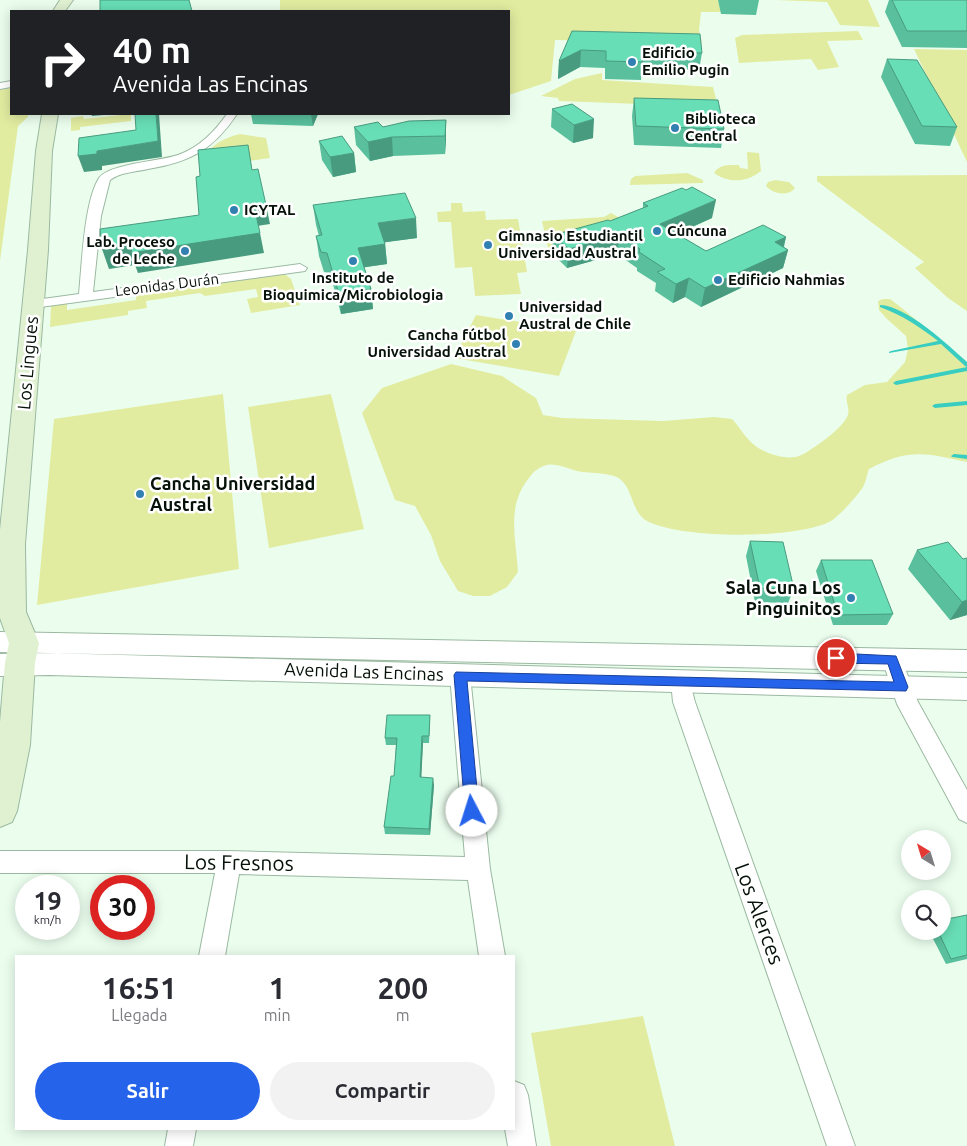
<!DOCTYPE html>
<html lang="es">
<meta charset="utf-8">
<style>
body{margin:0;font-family:Ubuntu,sans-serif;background:#f2f2f3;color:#2b2b33;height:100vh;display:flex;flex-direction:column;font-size:19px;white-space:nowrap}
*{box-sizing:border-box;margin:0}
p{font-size:16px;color:#7c7c81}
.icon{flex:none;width:28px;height:28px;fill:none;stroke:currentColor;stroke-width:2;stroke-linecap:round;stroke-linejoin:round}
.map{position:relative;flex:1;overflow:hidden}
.side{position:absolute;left:15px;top:955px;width:500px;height:175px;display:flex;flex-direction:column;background:#fff;border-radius:0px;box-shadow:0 2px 12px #0003}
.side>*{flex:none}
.banner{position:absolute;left:10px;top:10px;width:500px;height:105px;border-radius:0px;box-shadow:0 2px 12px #0003;background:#202124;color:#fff;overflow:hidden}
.needle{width:32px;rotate:322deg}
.fabs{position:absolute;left:901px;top:830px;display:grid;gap:10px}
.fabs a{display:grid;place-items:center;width:50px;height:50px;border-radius:50%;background:#fff;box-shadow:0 2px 12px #0003;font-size:25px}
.speed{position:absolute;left:15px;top:875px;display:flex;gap:10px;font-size:25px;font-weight:700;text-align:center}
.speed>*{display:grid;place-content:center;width:65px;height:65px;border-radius:50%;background:#fff;box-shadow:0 2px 12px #0003;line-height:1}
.speed small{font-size:12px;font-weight:400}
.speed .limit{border:8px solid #d22;background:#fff;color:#111}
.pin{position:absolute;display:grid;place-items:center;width:42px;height:42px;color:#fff;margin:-21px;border:2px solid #fff;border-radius:50%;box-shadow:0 1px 5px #0007}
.me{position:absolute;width:55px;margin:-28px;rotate:355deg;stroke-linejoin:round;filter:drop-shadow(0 0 4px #0008)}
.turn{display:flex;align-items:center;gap:18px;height:105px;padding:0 20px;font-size:22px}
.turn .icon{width:65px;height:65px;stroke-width:2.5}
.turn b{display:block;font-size:35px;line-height:42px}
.eta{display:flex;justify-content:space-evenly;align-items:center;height:85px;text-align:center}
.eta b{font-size:30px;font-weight:700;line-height:35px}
.action{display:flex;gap:10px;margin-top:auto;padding:10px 20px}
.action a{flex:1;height:58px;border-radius:30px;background:#2563eb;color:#fff;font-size:20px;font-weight:700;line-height:58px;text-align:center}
.action a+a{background:#f2f2f3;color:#2b2b33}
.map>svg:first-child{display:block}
.green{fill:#e2eca0}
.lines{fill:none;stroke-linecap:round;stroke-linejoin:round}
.stream{fill:#38cdc0;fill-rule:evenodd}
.minor-casing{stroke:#9bb9a1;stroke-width:2}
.tertiary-casing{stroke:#9bb9a1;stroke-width:2}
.secondary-casing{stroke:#9bb9a1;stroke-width:2}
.minor{fill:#fff;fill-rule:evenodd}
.tertiary{fill:#fff;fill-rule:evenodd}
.secondary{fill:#e0f1d1;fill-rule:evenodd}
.wall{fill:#59bf9d}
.shaded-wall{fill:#499b7f}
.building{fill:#68deb6;stroke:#499b7f}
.route{fill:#2563eb;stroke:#184099}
.poi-dot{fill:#3280b2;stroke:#fff;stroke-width:2}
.labels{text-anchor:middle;stroke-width:5;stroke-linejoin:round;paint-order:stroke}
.far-poi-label{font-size:15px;font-weight:bold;fill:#061109;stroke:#fff;text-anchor:start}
.far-street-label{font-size:15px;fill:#061109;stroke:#fff}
.street-label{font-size:18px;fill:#061109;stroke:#fff}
.poi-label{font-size:18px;font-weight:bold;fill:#061109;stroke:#fff;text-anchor:start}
.near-street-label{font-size:21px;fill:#061109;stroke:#fff}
</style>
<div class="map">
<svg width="967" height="1146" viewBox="0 0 967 1146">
<rect width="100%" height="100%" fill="#ebfeee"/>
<path class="green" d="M280,0H718L721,12H701L699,30L702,43L555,40L551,81L509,95V11H280Z
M775,0H868L880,27L840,25L827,2Z
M858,31L863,40L827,41L839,67L818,70L811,59L739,63L735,38L742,35Z
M914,49L967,50V162Z
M602,73V80L713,87L718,107L559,101L558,98L541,96L575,79Z
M11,88V114H28V117L18,126L0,261V90Z
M131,114V121L80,127V130L71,131V118L83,116L84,119Z
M240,134L266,138L270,158L202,168C202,149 223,138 240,134Z
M747,152L759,153L761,171C748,182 729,184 714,173C719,164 730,165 739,165L740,168L748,169Z
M687,173L703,180V183L630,185L631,179L635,176Z
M967,175V311L948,298L915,268L924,262L817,181V176Z
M775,180L789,182L795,188C788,197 773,194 766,186L768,182Z
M451,203H462L463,212L485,211L486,220L518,219L527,272L517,273L521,294L475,296L472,267L455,268L451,222H438L437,212L451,211Z
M611,213L622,219L556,249L548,248L542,221L604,217Z
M282,272L291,279L300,305L251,313L247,299L258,297L256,289L205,296L200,293L146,301L147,308L128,311V315L50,327L51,306L67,304V310L136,300V295Z
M883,299H890L898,305L967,362V462C925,453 909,448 869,469C867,474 866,482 863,487C858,495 838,518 829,522C794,539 685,539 649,522C631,514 634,490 620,479C611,472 591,474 577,471C569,469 555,463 547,465C539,467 534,471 529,478C506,506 516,538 518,572L507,587L490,596H473L458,591L440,561L431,535L415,506L395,500L362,413L382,388L451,364L502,376L536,398L543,415L562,418L663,421L714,417L732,419C739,426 743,434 749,440C759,452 784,461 799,456C805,454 811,449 816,446C825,440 842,427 847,417C851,409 845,403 847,395L865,385L887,382L905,362L908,349L906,336L886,318L879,310L878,301Z
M476,315L576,331L559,376L454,358Z
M223,394L239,569L37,605L54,419Z
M331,394L364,529L269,548L248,407Z
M643,1016L675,1146H551L531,1033Z"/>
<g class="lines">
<path class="stream" d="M880,305C907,306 948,345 967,362V367L965,366L941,344L889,353V352L891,351L938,341C920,327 902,315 880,307Z
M967,367V371L896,385L893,383L896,381Z
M967,401V405L935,408L932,406L935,404Z
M954,454L967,455V459L952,457L951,456Z"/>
<defs>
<path id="minor" d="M11,81V87L0,89V83Z
M227,114H237C213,150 190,162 148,169C135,172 121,172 110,180L101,216L93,292L300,264L307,268L305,271L33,308L28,307L26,304L28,301L79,294C82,264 84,202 99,178C108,164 161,161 178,155C200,147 214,132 227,114Z
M892,651L899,653L918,702L967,790V823L959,819L897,704L882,659L885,653Z
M460,667L467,669L470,675L490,869L505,956H479L468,880L239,874L225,956H199L215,873H0V851H229L465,857L450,675L453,669Z
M681,672L688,675L695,702L855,1146H827L673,702L671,681L674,675Z
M514,1081L524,1085L528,1095L536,1146H508L505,1129H514Z
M168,1129H196L193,1146H165Z"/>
<path id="tertiary" d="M0,632L967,650V672L0,652Z
M49,653L967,678V700L49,675L0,676V654Z"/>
<path id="secondary" d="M60,0H73L65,11H53Z
M42,114H58L52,151L48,250L25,544L26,612L39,643L35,663L30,745L17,811L12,822L0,827V722L5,663L9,643L0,618V530L28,250L36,151Z"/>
</defs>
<use href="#minor" class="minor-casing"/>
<use href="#tertiary" class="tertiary-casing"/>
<use href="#secondary" class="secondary-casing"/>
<use href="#minor" class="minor"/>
<use href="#tertiary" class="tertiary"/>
<use href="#secondary" class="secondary"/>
</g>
<path class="wall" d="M718,0H759L756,15L721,14Z
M889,0H967V48L902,47L885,12Z
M572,31L702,53L699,70H642L641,80L605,79V68L580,67L558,79L559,61Z
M887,59L957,127L950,146L915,144L881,77Z
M634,98L724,129L721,148L634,145L632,116Z
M552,109L593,138L573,143L551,127Z
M251,114H318L313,126L253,124Z
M446,120V139L445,154L393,156L370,161L356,145L354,127H383Z
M319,141L354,153L356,172L333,177L322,160Z
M643,203L712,218L677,234L706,251L786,237L784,247L788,250L783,268L701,307L685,297L673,303L655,291L656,283L637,271V268L617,254L567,268L552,253L553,235L610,221L643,208Z
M313,205L417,238L385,242L387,264L364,267L371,289L373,309L341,314L330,273L324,272L319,256L316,236H319L316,225Z
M750,541L794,589L788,603L755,602L746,556Z
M917,550L963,559L967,615L950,620L908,569Z
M821,560L893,614L887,625H833L816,571Z
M430,715V722L429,743H423L421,778L434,785L430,835L385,834L384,827L394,776L396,745H386L385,738Z
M967,915V959L946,964L929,931H942Z"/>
<path class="shaded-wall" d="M581,50L580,67L558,79L559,61Z
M91,114H116L92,116Z
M156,114H159L162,157L102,166V170L84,172L78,156L97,151L158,141Z
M311,114H318L313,126Z
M594,119L593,138L573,143L574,125Z
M446,120V139L445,154V136Z
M392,137L393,156L370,161L368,142Z
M354,153L356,172L333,177L330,157Z
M716,200L712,218L658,242L660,224Z
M266,205L270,224L257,226L254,206Z
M416,218L417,238L380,243L378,223Z
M260,233L264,253L138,273L135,265L109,269L102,249L132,245Z
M619,235L617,254L567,268L569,249Z
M786,237L782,252L788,250L783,268L701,307L705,288L775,242Z
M385,244L387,264L360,268L358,248Z
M689,278L685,297L673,303L676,284Z
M371,289L373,309L341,314L339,294Z
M967,600V615L950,620L962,602Z
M422,736L423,743L421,784L420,777Z
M433,778L434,785L430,835L429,829Z"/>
<path class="building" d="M100,0H189L192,11H100Z
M892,0H967V31H907Z
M572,31L700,34L702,53L642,52L643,62L606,61V51L581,50L559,61Z
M887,59L917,60L957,127L922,126Z
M634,98L718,100L724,129L636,126Z
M572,104L594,119L574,125L552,109Z
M135,114H156L158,141L97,151V154L78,156L79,138L136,130Z
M446,120L445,136L392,137L368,142L354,127L378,122L383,127L409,121Z
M342,136L354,153L330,157L319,141Z
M248,145L252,170L258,169L266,205L254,206L260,233L131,253L132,245L102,249L100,229L199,215L196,177L200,176L198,150Z
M692,187L716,200L660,224L706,251L763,225L786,237L775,242L788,250L705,288L689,278L676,284L657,272L665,269L639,252L640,249L619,235L569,249L553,235L608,220L610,221L648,206L643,203L682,188L686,190Z
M405,193L416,218L378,223L385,244L358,248L371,289L339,294L327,253L321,252L316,236L322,235L313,205Z
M750,541L783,542L794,589L760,588Z
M948,542L963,559L967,558V600L962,602L917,550Z
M821,560H872L893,614L838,615Z
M387,715H430L429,736H422L420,777L433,778L429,829L384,827L391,776H394L397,738H385Z
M967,915V955L951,959L938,931H942V920Z"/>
<path class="route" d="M836,653L896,656L908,687L906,691L467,681L479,811L477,815L472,817L467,815L465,811L454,675L456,672L894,682L888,664L836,663L830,658Z"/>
<g class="poi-dot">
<circle cx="632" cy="62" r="5"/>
<circle cx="675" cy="128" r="5"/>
<circle cx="234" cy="210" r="5"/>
<circle cx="657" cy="231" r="5"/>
<circle cx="488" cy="245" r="5"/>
<circle cx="185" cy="251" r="5"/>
<circle cx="353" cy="261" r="5"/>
<circle cx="718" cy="280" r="5"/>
<circle cx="509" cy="316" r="5"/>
<circle cx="516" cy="344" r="5"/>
<circle cx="140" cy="494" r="5"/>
<circle cx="851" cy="598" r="5"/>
</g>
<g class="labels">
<g class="far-poi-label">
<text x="642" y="58">Edificio<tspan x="642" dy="17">Emilio Pugin</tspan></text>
<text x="685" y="124">Biblioteca<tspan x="685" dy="17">Central</tspan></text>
<text x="244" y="215">ICYTAL</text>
<text x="667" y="236">Cúncuna</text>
<text x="498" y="241">Gimnasio Estudiantil<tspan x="498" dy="17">Universidad Austral</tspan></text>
<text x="175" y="247" text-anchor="end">Lab. Proceso<tspan x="175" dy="17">de Leche</tspan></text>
<text x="353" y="283" text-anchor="middle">Instituto de<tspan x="353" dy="17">Bioquimica/Microbiologia</tspan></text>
<text x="728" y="285">Edificio Nahmias</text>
<text x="519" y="312">Universidad<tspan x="519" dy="17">Austral de Chile</tspan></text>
<text x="506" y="340" text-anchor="end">Cancha fútbol<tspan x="506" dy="17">Universidad Austral</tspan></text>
</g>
<g class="far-street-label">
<text transform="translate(167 285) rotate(-7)" y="5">Leonidas Durán</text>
</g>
<g class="street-label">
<text transform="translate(28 363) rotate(-85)" y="6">Los Lingues</text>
<text transform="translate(364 672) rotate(2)" y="6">Avenida Las Encinas</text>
</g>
<g class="poi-label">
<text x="150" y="490">Cancha Universidad<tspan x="150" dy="21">Austral</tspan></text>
<text x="841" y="594" text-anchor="end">Sala Cuna Los<tspan x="841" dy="21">Pinguinitos</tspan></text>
</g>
<g class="near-street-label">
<text transform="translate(239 863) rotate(1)" y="7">Los Fresnos</text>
<text transform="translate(759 914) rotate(70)" y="7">Los Alerces</text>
</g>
</g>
</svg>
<div class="fabs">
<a><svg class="needle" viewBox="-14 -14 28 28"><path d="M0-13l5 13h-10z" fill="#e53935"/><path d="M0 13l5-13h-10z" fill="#7c7c81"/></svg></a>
<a><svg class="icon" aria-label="search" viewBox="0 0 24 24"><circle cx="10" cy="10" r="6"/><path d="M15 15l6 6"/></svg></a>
</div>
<div class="speed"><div>19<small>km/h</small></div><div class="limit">30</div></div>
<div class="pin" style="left:836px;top:658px;background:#d93025"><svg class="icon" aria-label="arrive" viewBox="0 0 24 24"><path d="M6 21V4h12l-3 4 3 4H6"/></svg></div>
<svg class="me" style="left:472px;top:811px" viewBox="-20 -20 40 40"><circle r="19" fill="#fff"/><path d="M0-13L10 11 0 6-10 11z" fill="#2563eb"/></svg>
<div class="banner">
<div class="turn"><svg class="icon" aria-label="right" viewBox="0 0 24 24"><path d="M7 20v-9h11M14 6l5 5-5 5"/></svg><div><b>40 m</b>Avenida Las Encinas</div></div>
</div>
<section class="side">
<div class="eta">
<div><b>16:51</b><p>Llegada</p></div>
<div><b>1</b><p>min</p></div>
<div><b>200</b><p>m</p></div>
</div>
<div class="action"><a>Salir</a><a>Compartir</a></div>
</section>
</div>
